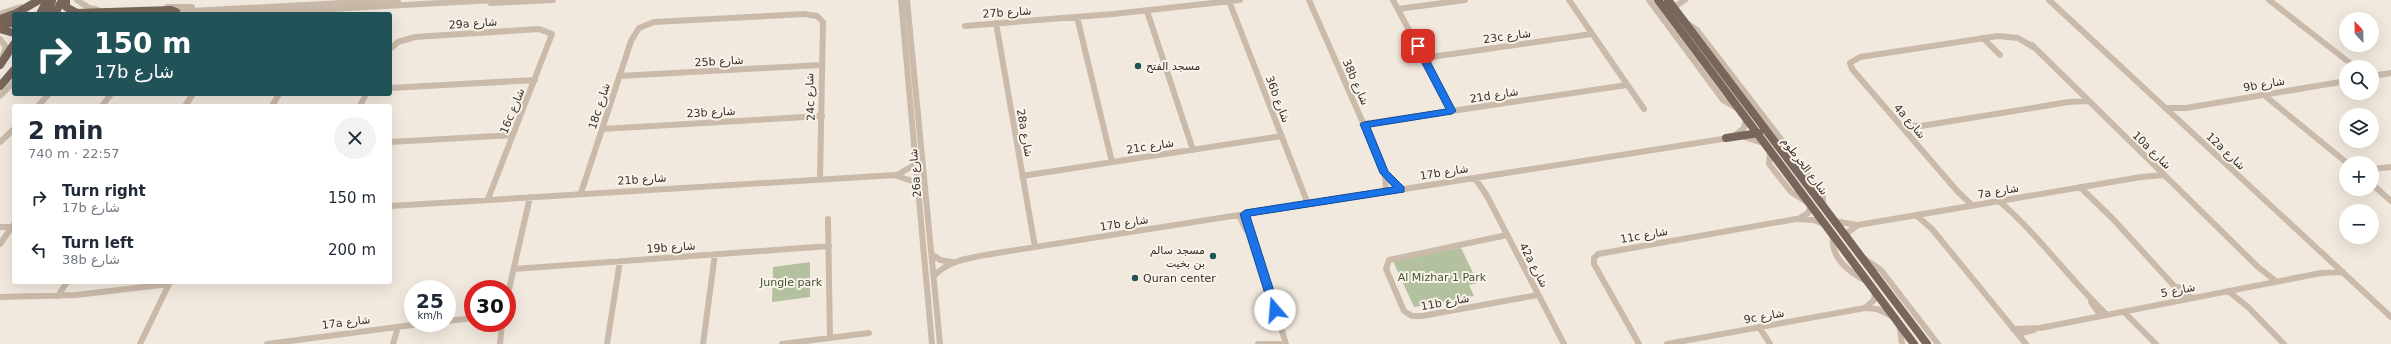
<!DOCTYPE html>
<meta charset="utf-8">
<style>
body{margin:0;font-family:"DejaVu Sans","Noto Naskh Arabic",sans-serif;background:#f2f2f3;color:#1f2937;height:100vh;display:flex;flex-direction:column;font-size:15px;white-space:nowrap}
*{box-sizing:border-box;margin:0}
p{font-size:13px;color:#747a83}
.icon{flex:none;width:22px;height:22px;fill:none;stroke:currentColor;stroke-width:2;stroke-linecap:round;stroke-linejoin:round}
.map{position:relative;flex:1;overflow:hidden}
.panel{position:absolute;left:12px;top:104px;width:380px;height:180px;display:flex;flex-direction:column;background:#fff;border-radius:4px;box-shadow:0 4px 16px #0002}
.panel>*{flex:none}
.hud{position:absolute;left:12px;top:12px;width:380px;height:84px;border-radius:4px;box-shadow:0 4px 16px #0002;background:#205258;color:#fff;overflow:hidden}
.needle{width:26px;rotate:338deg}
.controls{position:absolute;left:2339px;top:12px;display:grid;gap:8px}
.controls a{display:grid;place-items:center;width:40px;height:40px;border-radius:50%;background:#fff;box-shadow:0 4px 16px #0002;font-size:20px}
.speed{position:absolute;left:404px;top:280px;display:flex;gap:8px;font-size:20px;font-weight:700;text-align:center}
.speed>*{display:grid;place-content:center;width:52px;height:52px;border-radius:50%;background:#fff;box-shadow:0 4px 16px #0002;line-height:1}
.speed small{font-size:10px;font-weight:400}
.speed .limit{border:6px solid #d22;background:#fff;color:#111}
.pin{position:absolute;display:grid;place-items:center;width:34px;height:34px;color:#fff;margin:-17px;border-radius:8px;box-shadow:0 2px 6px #0006}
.me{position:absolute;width:44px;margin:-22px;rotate:342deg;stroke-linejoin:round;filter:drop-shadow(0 0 3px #0008)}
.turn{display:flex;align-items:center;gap:14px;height:84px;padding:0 16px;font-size:18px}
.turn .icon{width:52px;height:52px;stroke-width:2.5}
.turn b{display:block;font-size:28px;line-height:34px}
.round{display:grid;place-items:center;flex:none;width:42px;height:42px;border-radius:21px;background:#f2f2f3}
.summary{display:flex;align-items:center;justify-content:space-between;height:68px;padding:0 16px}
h1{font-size:24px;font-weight:700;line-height:30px}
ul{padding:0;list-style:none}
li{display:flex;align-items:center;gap:12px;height:52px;padding:0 16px}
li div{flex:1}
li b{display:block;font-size:15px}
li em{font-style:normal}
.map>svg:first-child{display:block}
.green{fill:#b4c19e}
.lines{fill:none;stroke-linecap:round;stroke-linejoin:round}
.minor{stroke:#cabaaa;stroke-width:6}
.major{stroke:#79665b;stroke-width:8}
.route{fill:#1a73e8;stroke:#114b97}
.poi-dot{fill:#205258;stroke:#f9f3eb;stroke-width:1.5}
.labels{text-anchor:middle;stroke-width:4;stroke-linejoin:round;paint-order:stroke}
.street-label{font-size:11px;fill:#372e29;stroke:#f9f3eb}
.poi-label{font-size:11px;fill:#372e29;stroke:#f9f3eb;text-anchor:start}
.park-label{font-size:11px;fill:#45552e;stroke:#f9f3eb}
</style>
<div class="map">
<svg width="2391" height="344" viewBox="0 0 2391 344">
<rect width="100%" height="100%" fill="#f2e9de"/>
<path class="green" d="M1461,248L1478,283L1469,285L1474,296L1414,307L1393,261Z
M810,262V297L772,302L773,267Z"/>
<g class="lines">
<path class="minor" d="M77,0L89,8L98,10
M901,0L932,344
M907,0L940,344
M1309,0L1385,173L1386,191
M1393,0L1452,111
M1569,0L1644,109
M1649,0L1723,100L1738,109
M2049,0L2391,317
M2269,0L2355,67
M1229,1L1308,204
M491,3L553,0
M167,7H192
M1398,9L1465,0
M1675,10L1677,5L1685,0
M1147,11L1193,150
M172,12L398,0
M0,14L21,7
M240,14L495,0
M1077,17L1112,162
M996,23L1035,247
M1688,24L1697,30L1820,190L1823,196V207
M965,26L1113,14L1240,0
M1983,38L2000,55
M0,39L6,47L3,55
M2032,45L2258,267L2277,282
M390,49L398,42L415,37L539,29L552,34L488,199
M1424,58L1592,34
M619,76L820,65
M2372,76L2391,73
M390,88L535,80
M2264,95L2347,163
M0,96L14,82
M38,106L49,94
M102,106L111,94
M185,106L193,94
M272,106L279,94
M360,106L366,94
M2165,108H2186L2346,81
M1364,124L1627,85
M1901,125L1921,126L2069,102L2088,101
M602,129L822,116
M1735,135L1744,128L1746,119
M1744,137L1763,143
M0,142L14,129
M390,142L513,135
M1770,152L1769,164L1791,192L1807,202
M2372,169L2391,167
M897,175L916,164
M1022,176L1282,136
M1387,176L1401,189
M1475,178L1487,196L1564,344
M2372,184L2391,201
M2080,187L2113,219L2186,299
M581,193L631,41L639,28L654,22L804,14L817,16L823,22L820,180
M1999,201C2039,235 2069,279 2107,315
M390,206L895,175L917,183
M1973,206L1958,192L1852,69L1850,63L1860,57L1998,36L2018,38L2033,47
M1245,214L1286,344
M1239,215L1246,230
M1916,215L1932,229L2026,344
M828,219L830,338
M1798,219L1808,213L1811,206
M1834,221L1857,225
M0,227H12
M1507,235L1389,260L1386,269L1404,311L1412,316H1422L1538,295
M1833,236C1830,258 1849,272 1866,281
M1847,239L1848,232L1858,225L2141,177L2164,175
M0,244L14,224
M933,255L940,260L952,262
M1862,257L1881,270L1938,344
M514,269L829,246
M935,275C950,259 976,257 997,253L1729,138
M2178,287L2192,298
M2228,291L2248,307L2284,344
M58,296L67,282
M0,297L76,295L169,284
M507,298L530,197
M2091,302L2101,316
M1865,308L1874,300L1875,292
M2124,312L2156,344
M447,321L473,318
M1899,323L1902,344
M1759,327L1770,344
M2013,329L2040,328L2321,273L2343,272
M2018,334L2034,330
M140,344L170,282
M267,344L428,323
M393,344L398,327
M500,344L502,323
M607,344L620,261
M703,344L715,254
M782,344L869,333
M1258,344H1286
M1639,344L1594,264V258L1598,254L1796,219L1813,220L1824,224
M1667,344L1865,308L1877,309L1892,316"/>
<path class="major" d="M66,0V7L77,13L171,10L176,12
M1658,0L1914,344
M1668,0L1927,344
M15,14L39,0
M40,14L47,0
M47,14L52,1
M55,14L62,0
M0,19L14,14
M0,24L14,23
M0,29L14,33
M0,65L14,44
M0,86L14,70
M1726,138L1759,133"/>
</g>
<path class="route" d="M1415,44L1422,46L1456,111L1452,114L1370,127L1388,171L1404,187V192L1250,216L1280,310L1278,313H1271L1240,214L1245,210L1393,187L1380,173L1360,124L1364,122L1446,109L1413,46Z"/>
<g class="poi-dot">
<circle cx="1138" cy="66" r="4"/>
<circle cx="1213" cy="256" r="4"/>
<circle cx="1135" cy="278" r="4"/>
</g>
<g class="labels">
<g class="street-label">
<text transform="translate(1007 12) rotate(-4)" y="4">27b شارع</text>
<text transform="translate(473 23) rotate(-4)" y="4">29a شارع</text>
<text transform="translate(1507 36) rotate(-8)" y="4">23c شارع</text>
<text transform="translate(719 61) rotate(-3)" y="4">25b شارع</text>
<text transform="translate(1356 82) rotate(66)" y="4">38b شارع</text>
<text transform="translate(2264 84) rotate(-10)" y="4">9b شارع</text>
<text transform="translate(1494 95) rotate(-9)" y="4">21d شارع</text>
<text transform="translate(810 97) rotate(-92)" y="4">24c شارع</text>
<text transform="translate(1278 99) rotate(69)" y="4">36b شارع</text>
<text transform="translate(599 106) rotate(-72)" y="4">18c شارع</text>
<text transform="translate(512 111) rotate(-68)" y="4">16c شارع</text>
<text transform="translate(711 112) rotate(-3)" y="4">23b شارع</text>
<text transform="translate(1910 121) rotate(49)" y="4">4a شارع</text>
<text transform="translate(1025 133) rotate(80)" y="4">28a شارع</text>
<text transform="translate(1150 146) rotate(-9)" y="4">21c شارع</text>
<text transform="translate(2152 150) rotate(44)" y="4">10a شارع</text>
<text transform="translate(2226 151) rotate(43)" y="4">12a شارع</text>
<text transform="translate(1805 166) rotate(53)" y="4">شارع الخرطوم</text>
<text transform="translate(1444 172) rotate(-9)" y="4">17b شارع</text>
<text transform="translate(915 173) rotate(-95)" y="4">26a شارع</text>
<text transform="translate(642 179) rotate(-4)" y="4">21b شارع</text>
<text transform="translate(1998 191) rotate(-10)" y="4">7a شارع</text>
<text transform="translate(1124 223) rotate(-9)" y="4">17b شارع</text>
<text transform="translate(1644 235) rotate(-10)" y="4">11c شارع</text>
<text transform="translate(671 247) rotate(-4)" y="4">19b شارع</text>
<text transform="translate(1534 265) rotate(62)" y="4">42a شارع</text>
<text transform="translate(2178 290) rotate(-11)" y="4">شارع 5</text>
<text transform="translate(1445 302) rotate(-10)" y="4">11b شارع</text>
<text transform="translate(1764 316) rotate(-10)" y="4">9c شارع</text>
<text transform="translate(346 322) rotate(-7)" y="4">17a شارع</text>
</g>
<g class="poi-label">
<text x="1146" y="70">مسجد الفتح</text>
<text x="1205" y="254" text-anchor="end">مسجد سالم<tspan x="1205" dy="13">بن بخيت</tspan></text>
<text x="1143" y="282">Quran center</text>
</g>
<g class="park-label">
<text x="1442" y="281">Al Mizhar 1 Park</text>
<text x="791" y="286">Jungle park</text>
</g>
</g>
</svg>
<div class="controls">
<a><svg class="needle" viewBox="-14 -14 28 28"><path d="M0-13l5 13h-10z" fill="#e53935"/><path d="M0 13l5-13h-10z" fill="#747a83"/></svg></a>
<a><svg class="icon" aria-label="search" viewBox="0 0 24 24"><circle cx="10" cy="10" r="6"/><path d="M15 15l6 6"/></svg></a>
<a><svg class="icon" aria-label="layers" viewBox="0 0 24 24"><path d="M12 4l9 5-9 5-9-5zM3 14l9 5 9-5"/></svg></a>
<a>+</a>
<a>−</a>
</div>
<div class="speed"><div>25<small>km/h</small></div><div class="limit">30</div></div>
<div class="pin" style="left:1418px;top:46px;background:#d93025"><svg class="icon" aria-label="arrive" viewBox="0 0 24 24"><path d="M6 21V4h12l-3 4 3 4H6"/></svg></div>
<svg class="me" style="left:1275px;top:310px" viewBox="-20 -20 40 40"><circle r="19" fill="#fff"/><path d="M0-13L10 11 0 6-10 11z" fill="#1a73e8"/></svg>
<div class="hud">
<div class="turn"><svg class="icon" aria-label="right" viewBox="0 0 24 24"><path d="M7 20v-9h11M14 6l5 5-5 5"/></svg><div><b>150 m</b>17b شارع</div></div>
</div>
<section class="panel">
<div class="summary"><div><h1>2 min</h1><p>740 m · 22:57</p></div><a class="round"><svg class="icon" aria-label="close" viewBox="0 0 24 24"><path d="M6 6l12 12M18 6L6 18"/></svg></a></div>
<ul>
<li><svg class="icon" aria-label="right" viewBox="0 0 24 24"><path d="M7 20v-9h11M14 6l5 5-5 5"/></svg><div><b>Turn right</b><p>17b شارع</p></div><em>150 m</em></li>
<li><svg class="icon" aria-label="left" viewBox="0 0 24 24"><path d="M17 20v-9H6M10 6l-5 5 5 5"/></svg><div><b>Turn left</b><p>38b شارع</p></div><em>200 m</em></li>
</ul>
</section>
</div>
